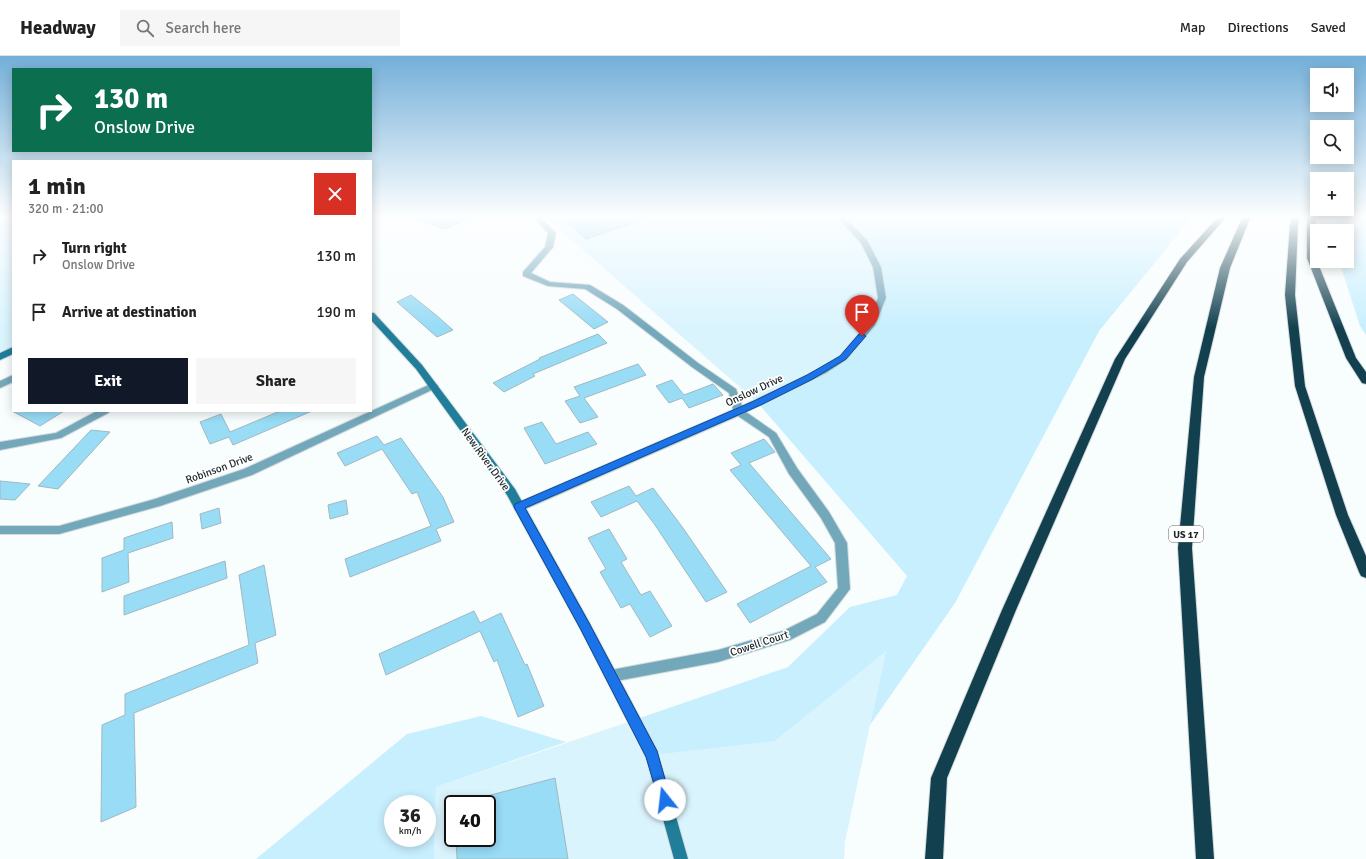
<!DOCTYPE html>
<meta charset="utf-8">
<style>
body{margin:0;font-family:Signika,sans-serif;background:#f6f6f6;color:#222;height:100vh;display:flex;flex-direction:column;font-size:15px;white-space:nowrap}
*{box-sizing:border-box;margin:0}
p{font-size:13px;color:#767676}
.icon{flex:none;width:22px;height:22px;fill:none;stroke:currentColor;stroke-width:2;stroke-linecap:round;stroke-linejoin:round}
.map{position:relative;flex:1;overflow:hidden}
.sheet{position:absolute;left:12px;top:104px;width:360px;height:252px;display:flex;flex-direction:column;background:#fff;border-radius:0px;box-shadow:0 2px 10px #0003}
.sheet>*{flex:none}
.hud{position:absolute;left:12px;top:12px;width:360px;height:84px;border-radius:0px;box-shadow:0 2px 10px #0003;background:#0b6e4f;color:#fff;overflow:hidden}
.tools{position:absolute;left:1310px;top:12px;display:grid;gap:8px}
.tools a{display:grid;place-items:center;width:44px;height:44px;border-radius:0px;background:#fff;box-shadow:0 2px 10px #0003;font-size:20px}
.speed{position:absolute;left:384px;top:739px;display:flex;gap:8px;font-size:20px;font-weight:700;text-align:center}
.speed>*{display:grid;place-content:center;width:52px;height:52px;border-radius:50%;background:#fff;box-shadow:0 2px 10px #0003;line-height:1}
.speed small{font-size:10px;font-weight:400}
.speed .limit{border:2px solid #111;border-radius:6px;background:#fff;color:#111}
.pin{position:absolute;display:grid;place-items:center;width:34px;height:34px;color:#fff;margin:-41px -17px;border-radius:50% 50% 50% 0;rotate:-45deg;box-shadow:0 0 4px #0007}
.pin .icon{rotate:45deg}
.me{position:absolute;width:44px;margin:-22px;rotate:344deg;stroke-linejoin:round;filter:drop-shadow(0 0 3px #0008)}
.turn{display:flex;align-items:center;gap:14px;height:84px;padding:0 16px;font-size:18px}
.turn .icon{width:52px;height:52px;stroke-width:2.5}
.turn b{display:block;font-size:28px;line-height:34px}
.round{display:grid;place-items:center;flex:none;width:42px;height:42px;border-radius:0px;background:#f6f6f6}
.summary{display:flex;align-items:center;justify-content:space-between;height:68px;padding:0 16px}
h1{font-size:24px;font-weight:700;line-height:30px}
.primary-button{display:flex;gap:8px;margin-top:auto;padding:8px 16px}
.primary-button a{flex:1;height:46px;border-radius:0px;background:#111827;color:#fff;font-size:16px;font-weight:700;line-height:46px;text-align:center}
.primary-button a+a{background:#f6f6f6;color:#222}
ul{padding:0;list-style:none}
li{display:flex;align-items:center;gap:12px;height:56px;padding:0 16px}
li div{flex:1}
li b{display:block;font-size:15px}
li em{font-style:normal}
header{display:flex;align-items:center;gap:24px;box-sizing:border-box;height:56px;padding:0 20px;background:#fff;border-bottom:1px solid #e0e0e0}
header strong{font-size:19px}
nav{display:flex;gap:22px;margin-inline-start:auto;font-size:14px}
.search{width:280px;height:36px;background:#f6f6f6;display:flex;align-items:center;gap:10px;box-sizing:border-box;padding:0 14px;border-radius:0px;color:#767676;font-size:15px}
.map>svg:first-child{display:block}
.built{fill:#daf4fe;fill-rule:evenodd}
.green{fill:#c8effe;fill-rule:evenodd}
.building{fill:#98dcf6;stroke:#a1b8c0}
.lines{fill:none;stroke-linecap:round;stroke-linejoin:round}
.street-casing{stroke:#d5dadc;stroke-width:2}
.secondary-casing{stroke:#d5dadc;stroke-width:2}
.highway-casing{stroke:#d5dadc;stroke-width:2}
.street{fill:#73a8bb;fill-rule:evenodd}
.secondary{fill:#207e9a;fill-rule:evenodd}
.highway{fill:#12404f;fill-rule:evenodd}
.route{fill:#1a73e8;stroke:#114b97}
.labels{text-anchor:middle;stroke-width:3.5;stroke-linejoin:round;paint-order:stroke}
.shield{fill:#fff;stroke:#606668;stroke-width:1}
.shield-label{font-size:10px;font-weight:bold;fill:#1c2427}
.street-label{font-size:11px;fill:#1c2427;stroke:#fff}
</style>
<header>
<strong>Headway</strong>
<div class="search"><svg class="icon" aria-label="search" viewBox="0 0 24 24"><circle cx="10" cy="10" r="6"/><path d="M15 15l6 6"/></svg>Search here</div>
<nav><a>Map</a><a>Directions</a><a>Saved</a></nav>
</header>
<div class="map">
<svg width="1366" height="803" viewBox="0 0 1366 803">
<rect width="100%" height="100%" fill="#f8fdfe"/>
<path class="built" d="M0,160H13V293L0,301Z
M544,160H839L864,186L877,211L882,242L871,269L843,302L758,347Z
M886,594L845,786L844,803H434L436,731L634,664L775,685ZM453,748H487V782H453Z"/>
<path class="green" d="M839,160H1193L1099,275L955,547L870,669L886,595L775,685L652,699L634,664L788,611L850,551L897,539L907,520L758,347L843,302L871,269L882,242L877,211L864,186Z
M1337,160H1366V279L1360,270L1339,205H1347V175H1333Z
M481,660L566,686L436,731L434,803H256L407,678ZM393,748H427V782H393Z"/>
<path class="building" d="M413,160H476L445,173L412,162Z
M561,160H648V162L586,183Z
M573,238L608,266L594,273L559,244Z
M411,239L436,259L453,274L437,281L397,246Z
M598,278L607,287L533,318L535,320L504,336L493,327L540,303L539,302Z
M638,308L646,319L584,342L598,361L580,367L565,345L580,340L574,331Z
M672,324L684,339L713,328L723,339L689,352L682,342L669,347L656,330Z
M12,355H64L40,370Z
M280,355H312L233,389L229,381L210,388L200,366L221,358L230,376Z
M542,366L556,388L588,376L597,388L545,408L524,372Z
M91,374L110,376L58,433L38,430Z
M377,380L384,389L401,382L443,441L454,466L436,473L441,485L350,521L345,503L431,470L417,436L412,438L382,393L345,410L337,397Z
M764,383L775,396L749,407L831,503L815,511L827,526L750,567L737,548L811,510L730,414L741,409L731,397Z
M0,425L30,428L15,444L0,443Z
M629,430L636,440L653,432L683,472L727,536L706,546L655,469L637,445L601,461L591,446Z
M346,444L348,458L330,463L328,449Z
M219,452L221,467L202,473L200,458Z
M172,466L173,482L128,497L129,526L102,536V502L124,494V482Z
M609,473L627,503L621,506L641,539L650,535L672,570L650,581L630,548L621,552L600,516L606,513L588,482Z
M225,505L227,522L124,559V540Z
M264,509L276,579L255,587L258,607L134,657L136,751L101,766L102,669L125,659V638L249,589L239,519Z
M474,555L480,567L501,557L525,609L527,608L544,650L518,661L497,604L494,606L480,575L386,619L379,598Z
M555,722L568,803H457L456,782H487V740Z"/>
<g class="lines">
<defs>
<path id="street" d="M532,160H539L556,177L553,191L531,217L550,226L590,229L623,249L698,307L736,333L742,350L820,313L840,300L867,268L878,242L873,211L861,187L836,160H843L867,184L881,211L886,242L875,269L846,304L826,317L746,356L776,377L797,412L829,456L847,487L850,533L825,566L790,584L718,606L611,626L607,624L605,620L607,616L611,614L718,594L783,575L817,558L838,532L835,487L821,462L789,418L769,381L738,360L523,454L519,455L515,454L514,451L515,448L733,354L729,337L692,311L617,253L585,233L548,230L523,220V216L545,191L548,177Z
M13,319V326L0,332V325Z
M433,327L436,328L438,330L436,332L252,419L160,450L59,478H0V470H59L155,443L244,413Z
M97,355H110L108,357L61,382L0,394V386L56,377Z"/>
<path id="secondary" d="M371,257H374L422,309L515,433L589,566L657,694L688,803H674L646,701L581,574L507,439L416,313L371,264Z
M13,291V298L0,304V297Z"/>
<path id="highway" d="M1219,160H1227L1187,206L1125,303L1016,554L947,722L943,803H925L931,722L1002,554L1115,303L1180,203Z
M1243,160H1251L1230,212L1204,321L1192,492L1214,803H1196L1178,492L1194,321L1220,212Z
M1293,160H1301L1298,168L1295,239L1305,330L1348,459L1366,500V522L1361,520L1359,516L1336,459L1295,330L1285,239L1290,168Z
M1307,160H1315L1317,205L1356,302L1366,316V328L1362,327L1346,302L1307,202Z"/>
</defs>
<use href="#street" class="street-casing"/>
<use href="#secondary" class="secondary-casing"/>
<use href="#highway" class="highway-casing"/>
<use href="#street" class="street"/>
<use href="#secondary" class="secondary"/>
<use href="#highway" class="highway"/>
</g>
<linearGradient id="sky" x2="0" y2="1"><stop stop-color="#73afd8"/><stop offset="0.59" stop-color="#fcfeff"/><stop offset="1" stop-color="#fcfeff" stop-opacity="0"/></linearGradient>
<rect width="1366" height="272" fill="url(#sky)"/>
<path class="route" d="M862,277L866,280L846,303L813,323L761,349L525,452L589,567L657,695L671,744L669,748L665,750L660,748L646,701L581,574L514,451L515,448L754,345L807,319L840,300L859,278Z"/>
<g class="labels">
<rect class="shield" x="1169" y="470" width="34" height="16" rx="3"/>
<g class="shield-label">
<text x="1186" y="482">US 17</text>
</g>
<g class="street-label">
<text transform="translate(754 334) rotate(-25)" y="4">Onslow Drive</text>
<text transform="translate(486 403) rotate(54)" y="4">New River Drive</text>
<text transform="translate(219 412) rotate(-20)" y="4">Robinson Drive</text>
<text transform="translate(759 587) rotate(-18)" y="4">Cowell Court</text>
</g>
</g>
</svg>
<div class="tools">
<a><svg class="icon" aria-label="sound" viewBox="0 0 24 24"><path d="M4 9h4l5-4v14l-5-4H4zM17 9q2 3 0 6"/></svg></a>
<a><svg class="icon" aria-label="search" viewBox="0 0 24 24"><circle cx="10" cy="10" r="6"/><path d="M15 15l6 6"/></svg></a>
<a>+</a>
<a>−</a>
</div>
<div class="speed"><div>36<small>km/h</small></div><div class="limit">40</div></div>
<div class="pin" style="left:862px;top:280px;background:#d93025"><svg class="icon" aria-label="arrive" viewBox="0 0 24 24"><path d="M6 21V4h12l-3 4 3 4H6"/></svg></div>
<svg class="me" style="left:665px;top:744px" viewBox="-20 -20 40 40"><circle r="19" fill="#fff"/><path d="M0-13L10 11 0 6-10 11z" fill="#1a73e8"/></svg>
<div class="hud">
<div class="turn"><svg class="icon" aria-label="right" viewBox="0 0 24 24"><path d="M7 20v-9h11M14 6l5 5-5 5"/></svg><div><b>130 m</b>Onslow Drive</div></div>
</div>
<section class="sheet">
<div class="summary"><div><h1>1 min</h1><p>320 m · 21:00</p></div><a class="round" style="background:#d93025;color:#fff"><svg class="icon" aria-label="close" viewBox="0 0 24 24"><path d="M6 6l12 12M18 6L6 18"/></svg></a></div>
<ul>
<li><svg class="icon" aria-label="right" viewBox="0 0 24 24"><path d="M7 20v-9h11M14 6l5 5-5 5"/></svg><div><b>Turn right</b><p>Onslow Drive</p></div><em>130 m</em></li>
<li><svg class="icon" aria-label="arrive" viewBox="0 0 24 24"><path d="M6 21V4h12l-3 4 3 4H6"/></svg><div><b>Arrive at destination</b></div><em>190 m</em></li>
</ul>
<div class="primary-button"><a>Exit</a><a>Share</a></div>
</section>
</div>
